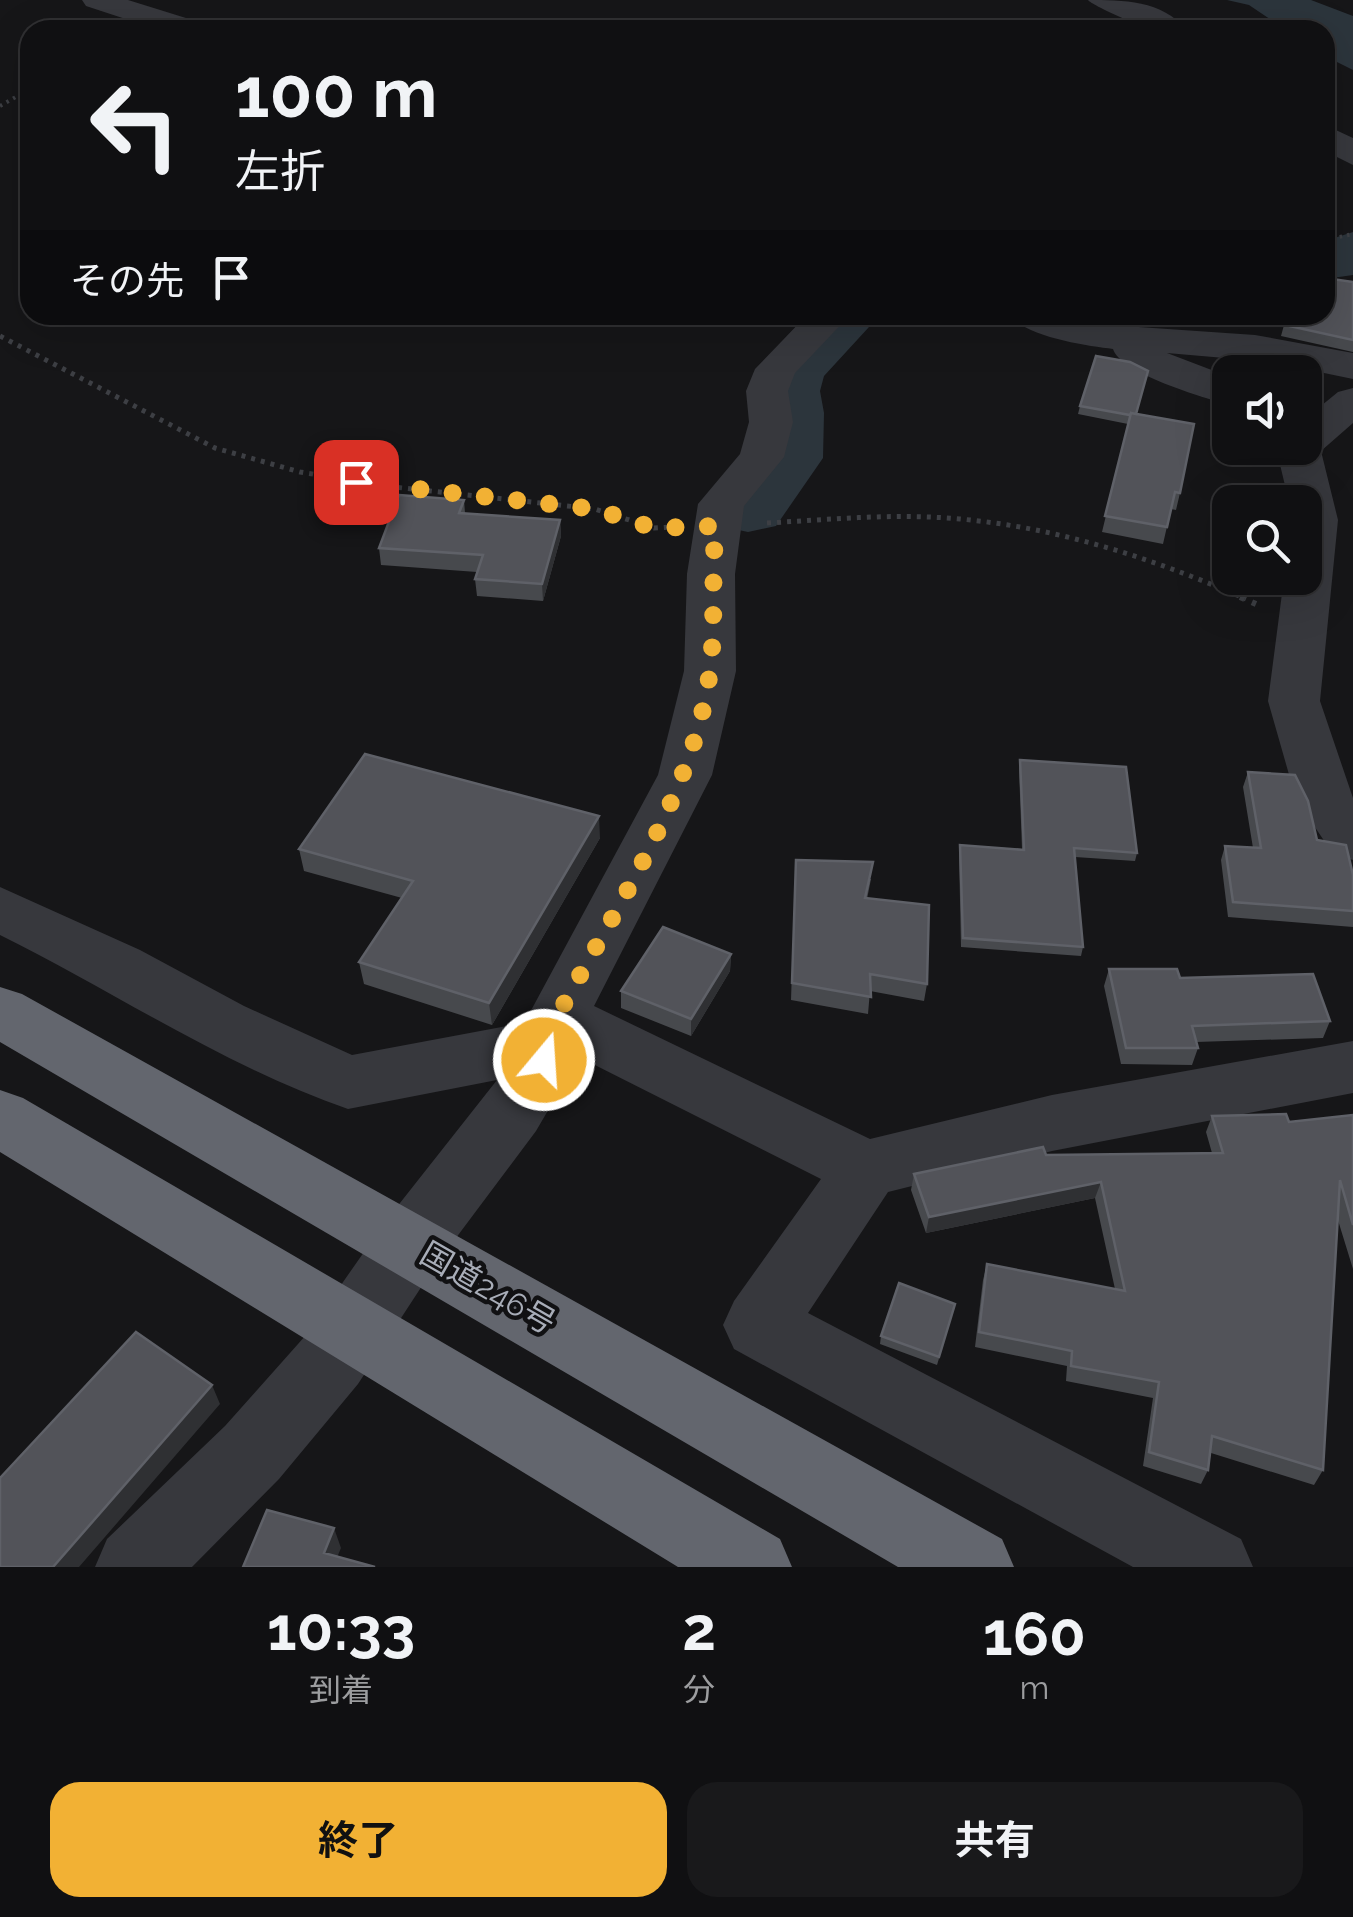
<!DOCTYPE html>
<html lang="ja">
<meta charset="utf-8">
<style>
body{margin:0;font-family:Raleway,"Noto Sans JP",sans-serif;background:#19191b;color:#f1f3f6;height:100vh;display:flex;flex-direction:column;font-size:38px;white-space:nowrap}
*{box-sizing:border-box;margin:0}
p{font-size:32px;color:#9c9d9f}
.icon{flex:none;width:55px;height:55px;fill:none;stroke:currentColor;stroke-width:2;stroke-linecap:round;stroke-linejoin:round}
.map{position:relative;height:1567px;overflow:hidden}
.side{display:flex;flex-direction:column;background:#101012;flex:1}
.side>*{flex:none}
.top-card{position:absolute;left:20px;top:20px;width:1315px;height:305px;border-radius:30px;box-shadow:0 10px 40px #0002,0 0 0 2px #303032;background:#101012;color:#f1f3f6;overflow:hidden}
.controls{position:absolute;left:1212px;top:355px;display:grid;gap:20px}
.controls a{display:grid;place-items:center;width:110px;height:110px;border-radius:20px;background:#101012;box-shadow:0 10px 40px #0002,0 0 0 2px #303032;font-size:50px}
.pin{position:absolute;display:grid;place-items:center;width:85px;height:85px;color:#fff;margin:-42px;border-radius:20px;box-shadow:0 5px 15px #0006}
.me{position:absolute;width:110px;margin:-55px;rotate:18deg;stroke-linejoin:round;filter:drop-shadow(0 0 8px #0008)}
.turn{display:flex;align-items:center;gap:35px;height:210px;padding:0 50px;font-size:45px}
.turn .icon{width:130px;height:130px;stroke-width:2.5}
.turn b{display:block;font-size:70px;line-height:85px}
.then{display:flex;align-items:center;height:95px;padding:0 50px;background:#0003;gap:20px;font-size:38px}
.eta{display:flex;justify-content:space-evenly;align-items:center;height:170px;text-align:center}
.eta b{font-size:60px;font-weight:700;line-height:70px}
.button{display:flex;gap:20px;margin-top:auto;padding:20px 50px}
.button a{flex:1;height:115px;border-radius:30px;background:#f2b134;color:#111;font-size:40px;font-weight:700;line-height:115px;text-align:center}
.button a+a{background:#19191b;color:#f1f3f6}
.map>svg:first-child{display:block}
.water{fill:#2c353c}
.lines{fill:none;stroke-linecap:round;stroke-linejoin:round}
.river{fill:#2c353c;fill-rule:evenodd}
.path-far2{stroke:#3d3f44;stroke-width:4;stroke-dasharray:2.5 5;stroke-linecap:butt}
.path-far1{stroke:#3d3f44;stroke-width:5;stroke-dasharray:4 6;stroke-linecap:butt}
.path{stroke:#3d3f44;stroke-width:6;stroke-dasharray:5 8;stroke-linecap:butt}
.minor{fill:#37383d;fill-rule:evenodd}
.highway{fill:#63666e;fill-rule:evenodd}
.wall{fill:#47494d}
.shaded-wall{fill:#2f3033}
.building{fill:#525359;stroke:#5f6168;stroke-width:2.5}
.route{stroke:#f2b134;stroke-width:18;stroke-dasharray:0 32.4}
.labels{text-anchor:middle;stroke-width:9;stroke-linejoin:round;paint-order:stroke}
.near-street-label{font-size:32px;fill:#a8adb8;stroke:#111113}
</style>
<div class="map">
<svg width="1353" height="1567" viewBox="0 0 1353 1567">
<rect width="100%" height="100%" fill="#161618"/>
<path class="water" d="M1227,0H1311L1353,16V70L1325,56V30H1286L1249,5Z"/>
<g class="lines">
<path class="river" d="M1353,232V275L1325,279V241Z
M807,315H880L824,376L820,391L824,413L823,458L776,526L748,532L720,526L709,509L747,456L752,413L748,391L756,370Z"/>
<path class="path-far2" d="M0,106L30,89
M1325,240L1353,234"/>
<path class="path-far1" d="M0,336L215,448L300,472L385,486L595,509L654,528L670,527
M767,523C821,520 874,515 928,517C1038,521 1146,555 1246,599"/>
<path class="path" d="M1240,597L1256,604"/>
<path class="minor" d="M82,0H128L202,23L207,30H159L86,6Z
M1088,0C1122,0 1163,0 1186,30C1175,30 1163,32 1153,30C1146,29 1091,5 1088,0Z
M1325,125L1353,138V165L1325,151Z
M807,315H850L795,373L788,391L793,422L784,457L744,506L735,574L736,671L712,775L594,1006L870,1139L1052,1095L1353,1041V1093L1052,1151L888,1192L808,1313L1241,1539L1253,1567H1133L734,1349L723,1325L734,1301L821,1179L575,1055L567,1078L536,1131L435,1266L358,1384L279,1479L192,1567H95L107,1539L225,1426L306,1335L385,1222L497,1080L348,1109C226,1067 115,992 0,935V887L140,950L244,1006L352,1055L507,1026L521,1029L658,775L684,671L687,574L698,504L740,454L749,422L746,391L755,369Z
M1010,315H1067L1124,326L1255,335L1353,353V379L1271,362L1167,353L1230,377V405C1204,398 1120,373 1113,349C1087,346 1025,337 1010,315Z
M1353,388V423L1321,451L1338,520L1320,701L1353,798V860L1333,854L1296,799L1268,701L1284,578H1305V502H1289L1276,448H1305V419L1338,392Z"/>
<path class="highway" d="M0,987L22,994L1002,1539L1014,1567H898L0,1042Z
M0,1090L23,1098L780,1539L792,1567H678L0,1152Z"/>
</g>
<path class="wall" d="M1353,282V352L1281,336L1284,325L1243,318V315H1325Z
M1080,406L1137,414L1180,493L1176,510L1171,509L1163,544L1102,532L1128,424L1078,414Z
M464,500L465,513L560,520L561,536L543,601L477,596L475,579L477,572L381,565L379,548Z
M1020,760L1137,853L1135,861L1075,857L1083,947L1081,956L961,947L959,854L960,845L1022,849L1019,769Z
M1248,772L1353,875V927L1228,917L1221,860L1225,846L1253,848L1243,787Z
M600,838L492,1025L364,984L359,962L402,898L304,871L299,849Z
M795,877L871,879L867,899L927,984L924,1001L870,991L868,1014L791,1000Z
M731,954L730,971L691,1036L621,1008V991Z
M1109,969L1180,978L1330,1021L1323,1038L1196,1042L1198,1048L1192,1065L1121,1064L1104,986Z
M1353,1115V1269L1337,1217L1323,1470L1314,1485L1211,1453L1208,1470L1201,1484L1143,1466L1153,1398L1066,1381L1067,1366L975,1347L983,1280L987,1264L1115,1289L1095,1198L926,1233L911,1190L914,1174L1046,1155L1212,1153L1206,1132L1212,1116L1289,1122Z
M953,1312L937,1365L880,1344L881,1336Z"/>
<path class="shaded-wall" d="M560,520L561,536L543,601L542,584Z
M599,816L600,838L492,1025L489,1003Z
M731,954L730,971L691,1036V1019Z
M1101,1182L1095,1198L926,1233L929,1217Z
M212,1385L220,1404L79,1567H53Z
M334,1528L341,1548L333,1567L324,1553Z"/>
<path class="building" d="M1325,278L1353,282V340L1285,325L1286,315H1325Z
M1096,356L1130,362L1148,371L1136,414L1131,413L1130,415L1080,406Z
M1131,413L1194,424L1180,493L1175,492L1167,527L1105,516Z
M399,495L464,500L459,513L560,520L542,584L475,579L483,555L379,548Z
M365,754L599,816L489,1003L359,962L413,881L299,849Z
M1020,760L1126,767L1137,853L1074,848L1083,947L963,938L960,845L1024,850Z
M1248,772L1295,775L1308,801L1317,840L1346,845L1353,875V911L1233,902L1225,846L1261,848Z
M796,860L873,862L865,898L929,905L927,984L870,974L871,997L792,983Z
M663,927L731,954L691,1019L621,991Z
M1109,969H1177L1180,978L1313,974L1330,1021L1192,1026L1198,1048H1126Z
M1286,1114L1289,1122L1353,1115V1225L1340,1180L1323,1470L1212,1436L1208,1470L1149,1452L1159,1382L1071,1366L1072,1351L979,1332L987,1264L1125,1291L1101,1182L929,1217L914,1174L1043,1147L1046,1155L1223,1153L1212,1116Z
M899,1283L955,1304L939,1357L881,1336Z
M136,1332L212,1385L53,1567H0V1478Z
M267,1510L334,1528L324,1553L375,1567H243Z"/>
<g class="lines">
<path class="route" d="M356,482L595,509L654,528L716,526C711,574 716,623 710,670C696,788 613,913 557,1017L544,1060"/>
</g>
<g class="labels">
<g class="near-street-label">
<text transform="translate(488 1288) rotate(30)" y="11">国道246号</text>
</g>
</g>
</svg>
<div class="controls">
<a><svg class="icon" aria-label="sound" viewBox="0 0 24 24"><path d="M4 9h4l5-4v14l-5-4H4zM17 9q2 3 0 6"/></svg></a>
<a><svg class="icon" aria-label="search" viewBox="0 0 24 24"><circle cx="10" cy="10" r="6"/><path d="M15 15l6 6"/></svg></a>
</div>
<div class="pin" style="left:356px;top:482px;background:#d93025"><svg class="icon" aria-label="arrive" viewBox="0 0 24 24"><path d="M6 21V4h12l-3 4 3 4H6"/></svg></div>
<svg class="me" style="left:544px;top:1060px" viewBox="-20 -20 40 40"><circle r="17" fill="#f2b134" stroke="#fff" stroke-width="3"/><path d="M0-11L8 9 0 5-8 9z" fill="#fff"/></svg>
<div class="top-card">
<div class="turn"><svg class="icon" aria-label="left" viewBox="0 0 24 24"><path d="M17 20v-9H6M10 6l-5 5 5 5"/></svg><div><b>100 m</b>左折</div></div>
<div class="then">その先<svg class="icon" aria-label="arrive" viewBox="0 0 24 24"><path d="M6 21V4h12l-3 4 3 4H6"/></svg></div>
</div>
</div>
<section class="side">
<div class="eta">
<div><b>10:33</b><p>到着</p></div>
<div><b>2</b><p>分</p></div>
<div><b>160</b><p>m</p></div>
</div>
<div class="button"><a>終了</a><a>共有</a></div>
</section>
